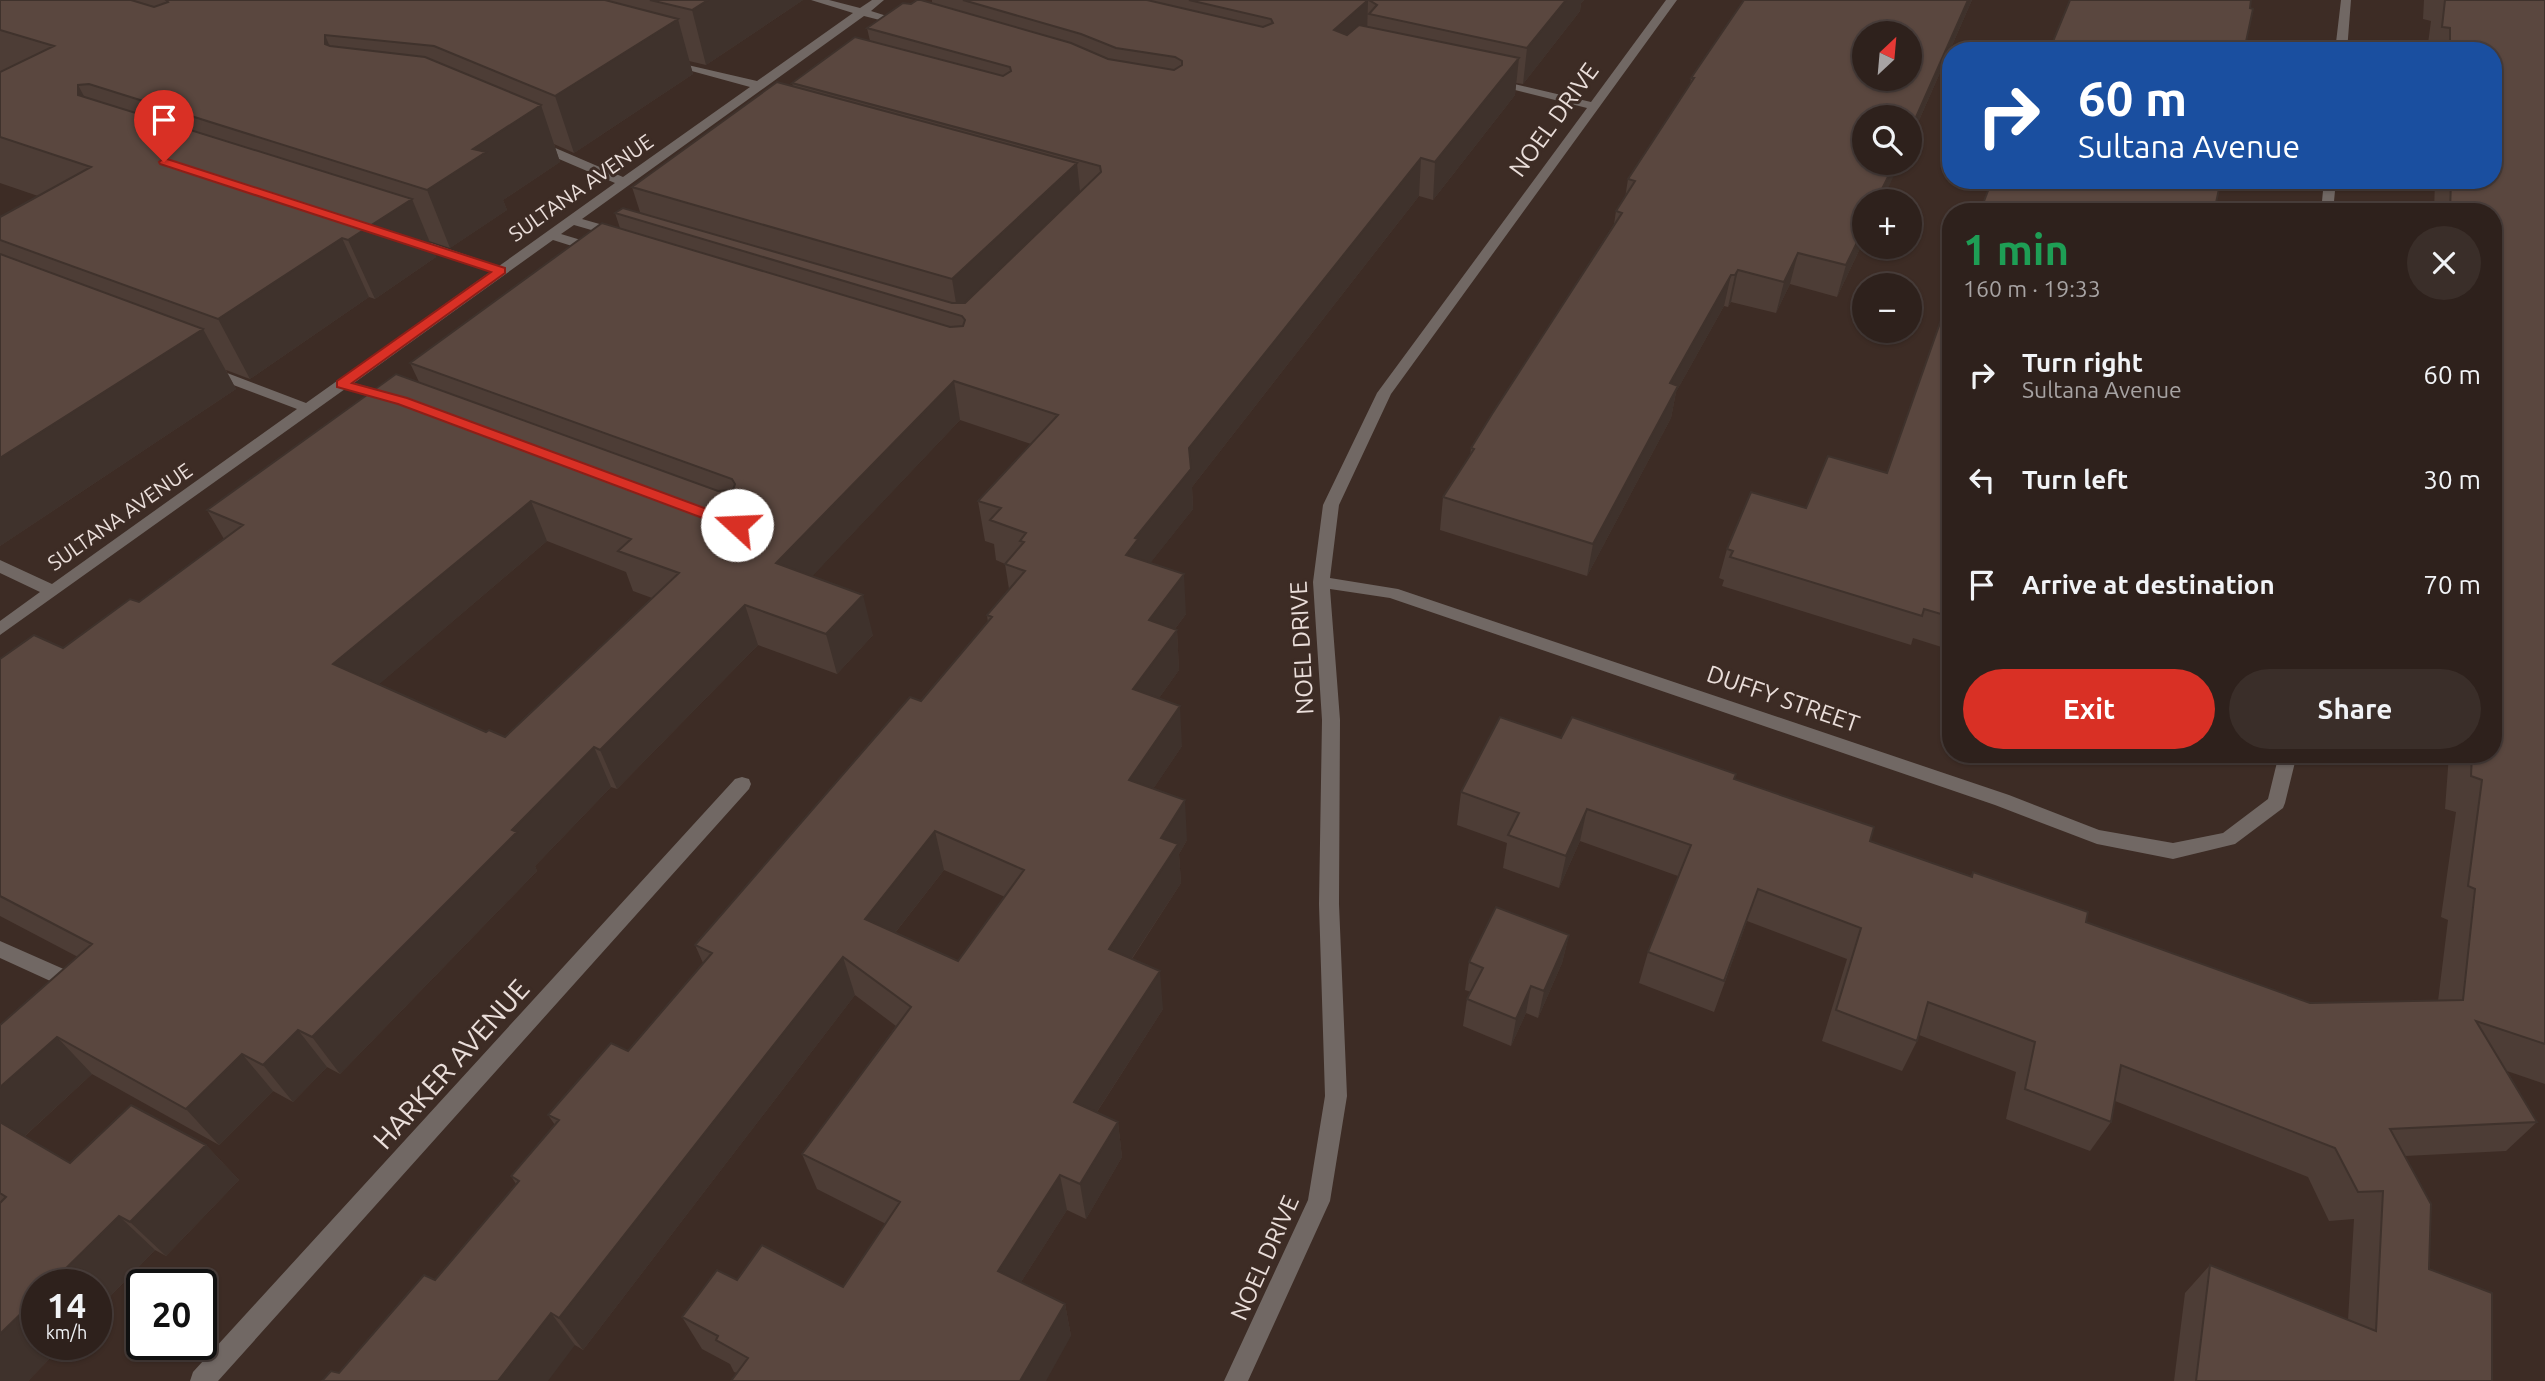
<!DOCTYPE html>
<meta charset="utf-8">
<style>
body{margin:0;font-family:Ubuntu,sans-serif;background:#3a2e29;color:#f1f3f6;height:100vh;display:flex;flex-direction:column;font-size:26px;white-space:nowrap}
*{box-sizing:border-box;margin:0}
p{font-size:23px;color:#a7a3a3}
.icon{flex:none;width:38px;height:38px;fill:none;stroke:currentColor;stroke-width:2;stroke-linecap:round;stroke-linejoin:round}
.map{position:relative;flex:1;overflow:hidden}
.details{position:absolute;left:1942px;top:203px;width:560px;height:560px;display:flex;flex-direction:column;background:#2e211c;border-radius:28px;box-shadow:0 2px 5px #0004,0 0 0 2px #493e3b}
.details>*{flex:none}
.guide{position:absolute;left:1942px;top:42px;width:560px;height:147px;border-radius:28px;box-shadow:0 2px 5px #0004,0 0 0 2px #493e3b;background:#1a4fa0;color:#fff;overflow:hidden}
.needle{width:46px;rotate:26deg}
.buttons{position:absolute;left:1852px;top:21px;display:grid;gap:14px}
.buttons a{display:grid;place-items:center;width:70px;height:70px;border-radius:50%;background:#2e211c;box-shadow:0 2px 5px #0004,0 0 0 2px #493e3b;font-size:35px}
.speed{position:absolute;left:21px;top:1269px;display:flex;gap:14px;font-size:35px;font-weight:700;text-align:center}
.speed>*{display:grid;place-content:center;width:91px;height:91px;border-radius:50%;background:#2e211c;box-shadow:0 2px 5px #0004,0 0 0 2px #493e3b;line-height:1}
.speed small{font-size:18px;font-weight:400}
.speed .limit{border:4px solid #111;border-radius:10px;background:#fff;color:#111}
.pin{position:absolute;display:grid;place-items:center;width:60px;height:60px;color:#fff;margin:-72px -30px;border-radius:50% 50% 50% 0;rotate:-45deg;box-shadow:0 0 7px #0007}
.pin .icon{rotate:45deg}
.me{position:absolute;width:77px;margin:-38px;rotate:290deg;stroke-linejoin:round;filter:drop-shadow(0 0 5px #0008)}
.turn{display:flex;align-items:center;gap:24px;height:147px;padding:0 21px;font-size:32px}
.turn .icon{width:91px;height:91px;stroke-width:2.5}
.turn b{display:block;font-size:49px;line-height:60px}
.round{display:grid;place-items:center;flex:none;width:74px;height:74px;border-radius:37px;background:#3a2e29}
.headline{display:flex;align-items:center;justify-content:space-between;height:119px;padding:0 21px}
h1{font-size:42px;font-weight:700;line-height:52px;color:#1e9e55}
.cta{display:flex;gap:14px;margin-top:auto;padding:14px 21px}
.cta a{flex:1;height:80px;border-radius:42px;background:#d93025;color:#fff;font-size:28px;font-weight:700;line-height:80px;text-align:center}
.cta a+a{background:#3a2e29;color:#f1f3f6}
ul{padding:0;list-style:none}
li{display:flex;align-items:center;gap:21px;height:105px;padding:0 21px}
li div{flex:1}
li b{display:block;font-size:26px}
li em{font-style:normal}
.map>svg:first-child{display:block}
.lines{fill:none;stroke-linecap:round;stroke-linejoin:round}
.minor{fill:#716864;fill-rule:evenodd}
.wall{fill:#4d3d36;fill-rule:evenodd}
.shaded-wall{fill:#3f322c}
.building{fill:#5a473f;stroke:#3f322c;stroke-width:2;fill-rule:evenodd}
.route{fill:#d93025;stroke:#8d1f18;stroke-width:2}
.labels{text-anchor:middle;stroke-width:6;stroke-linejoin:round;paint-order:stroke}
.far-street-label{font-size:21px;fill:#eadeda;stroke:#3d2c25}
.street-label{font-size:24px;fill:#eadeda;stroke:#3d2c25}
.near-street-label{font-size:28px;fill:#eadeda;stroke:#3d2c25}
</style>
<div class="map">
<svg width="2545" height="1381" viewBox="0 0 2545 1381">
<rect width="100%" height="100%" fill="#3d2c25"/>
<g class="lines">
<path class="minor" d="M811,0H829L860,8L872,0H884L871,11L909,23L903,26L864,16L582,219L624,231V237L619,238L574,225L561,234L604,247V253H594L553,240L354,383L397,395L399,398L397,401L392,403L345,389L0,635V621L40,592L0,573V560L52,584L297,409L204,374L202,371L204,368H214L306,403L490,272L406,244V238H416L499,266L615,183L531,147V141H539L623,177L750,87L666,64V60L757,81L853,13Z
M1666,0H1677L1391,394L1339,505L1330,578L1398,589L2009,795L2099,830L2173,843L2223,833L2268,799L2279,754H2297L2285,803L2283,808L2235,844L2173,859L2097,844L1995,805L1390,598L1330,589L1340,720L1339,904L1347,1096L1330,1201L1248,1381H1224L1308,1200L1325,1096L1319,904L1322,720L1313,582L1323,505L1377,393L1587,108L1487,83L1493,79L1591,102Z
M2341,0H2351L2347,51H2335Z
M2324,180H2336L2333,212H2321Z
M742,777L749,779L751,784L749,789L218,1381H190L193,1372L735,779Z
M0,941L84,978L87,984L84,990L77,993L70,990L0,958Z"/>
</g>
<path class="wall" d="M0,0H803L706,65L689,61L693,74L574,153L554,144L560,162L503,200L507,210L450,248L429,241L436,257L375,299L369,297L250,379L226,370L236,389L0,546V217L38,196L0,183Z
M932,0H1584L1581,3L1580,11L1523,84L1516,83L1515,95L1433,200L1419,196L1192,487L1193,509L1150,563L1186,614L1175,629L1177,630L1179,670L1159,698L1182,746L1153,789L1187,840L1179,854L1181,883L1132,959L1163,1009L1097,1112L1118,1122L1122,1157L1086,1219L1067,1210L1021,1282L1065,1304L1071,1336L737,1373L734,1372L730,1364L702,1349L682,1317L737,1280L843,1287L886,1224L817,1189L802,1154L896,1026L855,995L583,1350L575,1345L339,1373L435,1280L516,1184L511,1176L555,1125L548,1115L628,1051L703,963L695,945L921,701L988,623L987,615L1009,589L1005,564L996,560L994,544L985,541L978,501L1031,444L960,420L812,576L873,635L837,674L758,645L617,789L611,787L535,866L537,871L340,1074L327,1067L293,1102L273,1091L219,1145L92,1074L24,1137L70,1163L206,1145L239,1180L166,1256L155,1250L96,1311V1284L37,1344H64L28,1381H0V1025L78,957L0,916V659L63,648L139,602L224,539L207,510L419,382L410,363L620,228L615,213L640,212L632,187L793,86L792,83L870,41L867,28L911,4L932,3ZM547,541L626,572L633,591L652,598L505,737L486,732L379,684ZM944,870L1005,897L958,961L895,933Z
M1744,0H1972L1909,143V117L1864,201V240L1837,297L1790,284L1776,313L1731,302L1728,307L1724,306L1676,392L1671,418L1587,576L1440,530L1443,497L1470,456L1471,448L1614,224L1616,211L1625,198L1628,179L1690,85L1691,78Z
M2424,0H2545V1084L2507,1071L2537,1122L2506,1151L2405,1156L2429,1269L2492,1381H2174L2185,1293L2210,1265L2348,1320L2354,1219L2329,1221L2308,1177L2115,1101L2111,1122L2090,1151L2006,1119L2016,1072L1919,1035L1917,1041L1902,1071L1822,1041L1847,959L1747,921L1714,1012L1639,983L1648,952L1678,876L1580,841L1559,888L1503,868L1507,843L1457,825L1461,792L1561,738L1735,779L1870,841L1971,876L1973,872L2086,922L2310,1003L2438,1001L2448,920L2441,917L2456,812L2445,809L2449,754H2494V212H2434L2435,180H2494V51H2427L2431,21L2423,19Z
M1951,307V650L1913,638L1911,645L1722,586L1724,580L1719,578L1727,549L1806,508L1887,473Z
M1569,935L1562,963L1538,1018L1526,1013L1511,1046L1463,1026L1467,999L1471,992L1465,990L1469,962Z"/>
<path class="shaded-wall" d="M708,0H803L706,65L692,10Z
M1368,0L1367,35L1333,67L1334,30Z
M1566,0H1584L1581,3L1580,11L1523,84L1527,48Z
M1968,0H1972L1909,143V133Z
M678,19L693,74L574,153L555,96Z
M325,35L348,90L325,44Z
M1519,58L1515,95L1433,200L1435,162Z
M78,85L108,141L78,95Z
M541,105L560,162L503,200L507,210L450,248L427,190L473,149Z
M1421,158L1419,196L1192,487L1193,509L1141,575L1126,555L1189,448Z
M1077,163L1082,211L965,320L962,316L958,315L952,279Z
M1895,163H1900L1882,201H1876Z
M412,199L436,257L375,299L348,240Z
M1864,228V240L1837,297L1846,265Z
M342,238L369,297L250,379L218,319Z
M1798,253L1790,284L1776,313L1784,282Z
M1738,270L1731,302L1728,307L1735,275Z
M1731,275L1724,306L1676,392L1671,418L1587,576L1593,544L1670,383Z
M203,329L236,389L0,546V458Z
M954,381L960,420L787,603L776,563Z
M531,501L547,541L356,704L333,664Z
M1184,574L1186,614L1152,660L1149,620Z
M863,595L873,635L837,674L826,634Z
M745,605L758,645L617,789L600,750Z
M1177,630L1179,670L1137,729L1133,689Z
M1180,706L1182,746L1133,819L1129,780Z
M594,747L611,787L535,866L537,871L340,1074L312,1037L512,830Z
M1185,800L1187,840L1179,854L1181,883L1113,987L1109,949L1161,838Z
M1587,809L1580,841L1559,888L1566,856Z
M935,831L944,870L876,957L865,919Z
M1569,935L1562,963L1538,1018L1544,991Z
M843,957L855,995L583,1350L559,1318Z
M1160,971L1163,1009L1080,1138L1074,1102Z
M1531,986L1526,1013L1511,1046L1516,1019Z
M298,1030L327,1067L293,1102L263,1065Z
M57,1037L92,1074L16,1144L0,1130V1087Z
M242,1054L273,1091L219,1145L186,1109Z
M1118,1122L1122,1157L1086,1219L1080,1184Z
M206,1145L239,1180L166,1256L130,1222Z
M1060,1175L1067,1210L1007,1304L998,1271Z
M119,1216L155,1250L96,1311V1284H50Z
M37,1298V1344H64L28,1381H0V1334Z
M1065,1304L1071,1336L1046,1381H1020Z
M551,1313L575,1345L548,1381H498Z"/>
<path class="building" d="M0,0H131L154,7L168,2L166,0H605L678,19L555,96L434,46L325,35V44L330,46L425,57L541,105L473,149L486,152L427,190L89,84L78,85V95L412,199L348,240L342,238L218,319L0,240V217L91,167L0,137V72L54,46L0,30Z
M650,0H708L692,10Z
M917,0H921L1071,43L1108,59L1174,70L1182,65V61L1175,57L1116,48L1081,34L963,0H1147L1263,27L1273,23L1271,19L1189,0H1368L1334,30L1347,35L1359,25L1519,58L1435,162L1421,158L1189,448L1191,469L1135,538L1138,539L1126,555L1184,574L1149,620L1177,630L1133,689L1180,706L1129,780L1185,800L1161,838L1178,844L1109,949L1160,971L1074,1102L1118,1122L1080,1184L1060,1175L998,1271L1065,1304L1020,1381H731L748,1358L716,1340L718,1336L682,1317L717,1270L737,1280L762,1245L843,1287L900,1202L802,1154L911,1007L843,957L559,1318L551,1313L498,1381H322L331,1371L339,1373L424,1275L435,1280L519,1181L511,1176L559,1120L548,1115L611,1043L628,1051L712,953L695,945L910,697L921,701L992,617L987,615L1025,571L1005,564L1024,542L1020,541L1026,533L990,520L1001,508L978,501L1058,415L954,381L776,563L863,595L826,634L745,605L600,750L594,747L512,830L517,832L312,1037L298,1030L263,1065L242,1054L186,1109L57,1037L0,1087V1025L92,944L0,896V659L34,635L63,648L130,599L139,602L243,525L207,510L396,374L718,491L733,490L735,484L732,479L410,363L602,223L950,327L963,326L965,320L962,316L615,213L623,208L952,303H965L1101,172L1100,166L792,83L855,37L1003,76L1011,71L1010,67L867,28L903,3L911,4ZM531,501L631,539L618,551L679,573L505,737L489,730L486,732L333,664ZM935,831L1024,870L958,961L865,919Z
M1369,0H1566L1527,48L1369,14L1377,5Z
M1744,0H1968L1909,133V117H1864V163H1895L1876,201H1864V228L1846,265L1798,253L1784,282L1738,270L1735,275H1731L1670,383L1678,386L1593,544L1443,497L1474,449L1471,448L1492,414L1622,213L1616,211L1635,181L1628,179L1694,78H1691ZM1864,33H1909V79H1864Z
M2070,0H2251L2250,8L2253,9L2244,51H2049Z
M2445,0H2545V1044L2476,1021L2537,1122L2390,1129L2431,1204L2429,1269L2492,1293V1381H2196L2210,1265L2376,1331L2383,1191L2358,1192L2335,1148L2121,1065L2111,1122L2025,1089L2035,1042L1928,1002L1917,1041L1836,1010L1861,928L1758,889L1724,981L1648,952L1691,845L1587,809L1566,856L1508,835L1519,813L1461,792L1500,717L1561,738L1572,717L1736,774L1734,779L1874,827L1870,841L1972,877L1973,872L2088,912L2086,922L2310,1003L2463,1000L2475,889L2468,886L2482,780L2471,776L2472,754H2494V212H2450L2451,180H2494V51H2450V28L2442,27Z
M777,82L1077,163L952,279L632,187Z
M1992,180H2221L2214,212H1980Z
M0,254L203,329L0,458Z
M1946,306L1951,307V617L1924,609L1922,616L1730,557L1733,551L1727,549L1751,492L1806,508L1828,456L1887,473Z
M1496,907L1569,935L1544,991L1531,986L1516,1019L1467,999L1483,968L1469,962Z
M131,1105L206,1145L130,1222L119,1216L50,1284H37V1298L0,1334V1203L6,1197L0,1193V1122L70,1163Z"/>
<path class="route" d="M164,158L505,268V273L352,383L407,398L742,522L744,525L742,529H732L398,404L337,387V381L491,272L160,164L159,162Z"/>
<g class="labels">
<g class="far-street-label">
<text transform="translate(581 188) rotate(-35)" y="7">SULTANA AVENUE</text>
<text transform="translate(120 517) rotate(-35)" y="7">SULTANA AVENUE</text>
</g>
<g class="street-label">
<text transform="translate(1554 120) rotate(-54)" y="8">NOEL DRIVE</text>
<text transform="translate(1302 648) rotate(-93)" y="8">NOEL DRIVE</text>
<text transform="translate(1783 699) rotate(19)" y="8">DUFFY STREET</text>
<text transform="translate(1265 1258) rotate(-66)" y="8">NOEL DRIVE</text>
</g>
<g class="near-street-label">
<text transform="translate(451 1064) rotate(-48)" y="10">HARKER AVENUE</text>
</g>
</g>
</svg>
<div class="buttons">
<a><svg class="needle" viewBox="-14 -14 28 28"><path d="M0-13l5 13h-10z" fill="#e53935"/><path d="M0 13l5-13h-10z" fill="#a7a3a3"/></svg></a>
<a><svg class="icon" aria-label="search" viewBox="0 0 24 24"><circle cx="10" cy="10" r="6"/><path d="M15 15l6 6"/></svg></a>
<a>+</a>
<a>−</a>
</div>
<div class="speed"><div>14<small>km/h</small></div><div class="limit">20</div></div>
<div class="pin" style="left:164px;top:162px;background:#d93025"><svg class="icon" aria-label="arrive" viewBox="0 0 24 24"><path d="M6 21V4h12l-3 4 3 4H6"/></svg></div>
<svg class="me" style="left:737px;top:525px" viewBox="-20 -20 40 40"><circle r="19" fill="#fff"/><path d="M0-13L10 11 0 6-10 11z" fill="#d93025"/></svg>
<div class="guide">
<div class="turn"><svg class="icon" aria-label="right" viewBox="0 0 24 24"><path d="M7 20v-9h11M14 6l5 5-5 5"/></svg><div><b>60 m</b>Sultana Avenue</div></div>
</div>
<section class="details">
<div class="headline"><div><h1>1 min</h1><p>160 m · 19:33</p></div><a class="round"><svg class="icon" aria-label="close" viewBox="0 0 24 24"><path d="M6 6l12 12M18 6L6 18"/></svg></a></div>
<ul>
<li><svg class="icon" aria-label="right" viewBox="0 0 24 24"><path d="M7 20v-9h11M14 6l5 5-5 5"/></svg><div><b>Turn right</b><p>Sultana Avenue</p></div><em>60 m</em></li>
<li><svg class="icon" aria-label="left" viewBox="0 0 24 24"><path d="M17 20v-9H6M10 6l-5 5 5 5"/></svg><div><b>Turn left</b></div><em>30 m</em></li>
<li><svg class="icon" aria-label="arrive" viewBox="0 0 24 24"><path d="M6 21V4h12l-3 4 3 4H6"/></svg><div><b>Arrive at destination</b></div><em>70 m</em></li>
</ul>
<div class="cta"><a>Exit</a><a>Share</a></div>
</section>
</div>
